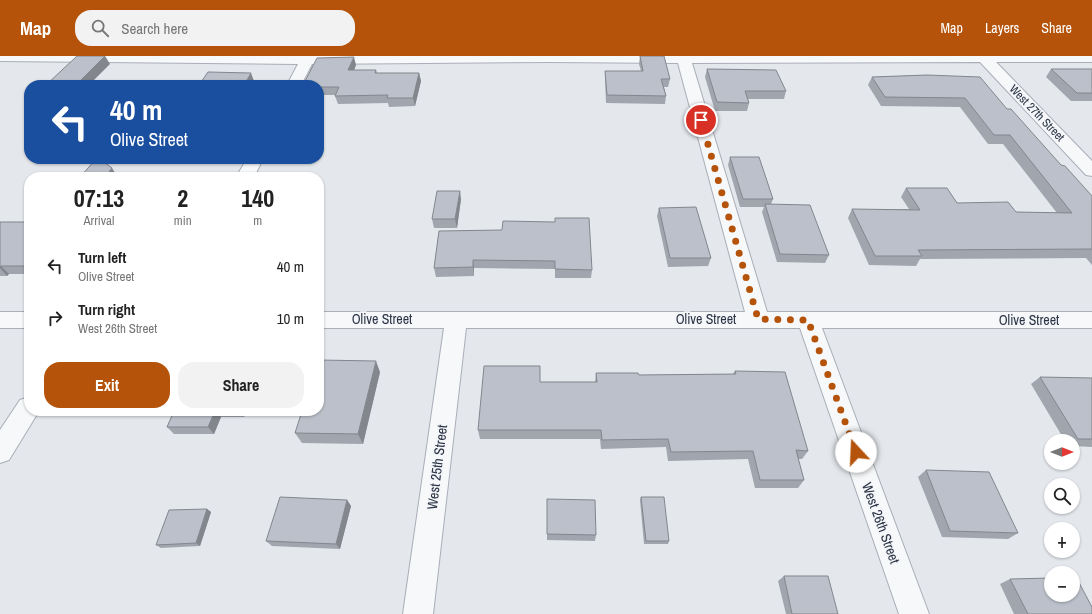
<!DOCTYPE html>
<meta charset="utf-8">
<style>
body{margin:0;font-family:"Archivo Narrow",sans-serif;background:#f2f2f2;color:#222;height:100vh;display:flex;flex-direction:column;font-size:15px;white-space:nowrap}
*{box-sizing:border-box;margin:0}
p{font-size:13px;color:#767676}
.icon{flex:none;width:22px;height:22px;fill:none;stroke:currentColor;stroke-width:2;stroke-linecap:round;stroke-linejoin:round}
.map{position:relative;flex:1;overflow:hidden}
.details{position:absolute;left:24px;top:116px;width:300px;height:244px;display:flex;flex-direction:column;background:#fff;border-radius:16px;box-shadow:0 1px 3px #0004}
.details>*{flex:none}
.banner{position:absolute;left:24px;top:24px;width:300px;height:84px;border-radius:16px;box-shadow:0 1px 3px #0004;background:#1a4fa0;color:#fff;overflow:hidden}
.needle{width:26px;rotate:90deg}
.fabs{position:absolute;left:1044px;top:378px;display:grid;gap:8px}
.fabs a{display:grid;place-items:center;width:36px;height:36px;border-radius:50%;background:#fff;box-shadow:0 1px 3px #0004;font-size:20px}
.pin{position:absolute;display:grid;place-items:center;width:34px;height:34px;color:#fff;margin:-17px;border:2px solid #fff;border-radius:50%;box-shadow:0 1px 4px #0007}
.me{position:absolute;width:44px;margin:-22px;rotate:340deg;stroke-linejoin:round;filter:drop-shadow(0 0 3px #0008)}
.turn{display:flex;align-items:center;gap:14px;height:84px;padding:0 20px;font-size:18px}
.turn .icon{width:52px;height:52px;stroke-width:2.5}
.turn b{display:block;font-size:28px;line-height:34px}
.eta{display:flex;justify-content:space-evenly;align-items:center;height:68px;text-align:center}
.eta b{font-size:24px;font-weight:700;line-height:28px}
.primary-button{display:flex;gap:8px;margin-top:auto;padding:8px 20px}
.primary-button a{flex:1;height:46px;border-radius:16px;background:#b45309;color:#fff;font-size:16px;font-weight:700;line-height:46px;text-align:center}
.primary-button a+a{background:#f2f2f2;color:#222}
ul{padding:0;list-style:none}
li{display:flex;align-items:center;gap:12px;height:52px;padding:0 20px}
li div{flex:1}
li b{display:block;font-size:15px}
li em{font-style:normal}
header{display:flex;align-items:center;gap:24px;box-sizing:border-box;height:56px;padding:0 20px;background:#b45309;color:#fff}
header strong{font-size:19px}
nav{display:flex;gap:22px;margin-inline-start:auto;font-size:14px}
.search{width:280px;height:36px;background:#f2f2f2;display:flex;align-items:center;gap:10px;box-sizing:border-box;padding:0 14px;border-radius:16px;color:#767676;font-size:15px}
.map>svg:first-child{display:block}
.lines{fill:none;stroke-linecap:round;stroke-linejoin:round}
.minor-casing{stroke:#a9aeb7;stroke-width:2}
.minor{fill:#f7f8fa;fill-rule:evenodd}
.wall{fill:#a1a5ae}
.shaded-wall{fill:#83868d}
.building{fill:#bbc0ca;stroke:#83868d}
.route{stroke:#b45309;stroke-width:7;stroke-dasharray:0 12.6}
.labels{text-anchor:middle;stroke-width:3.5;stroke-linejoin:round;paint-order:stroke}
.far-street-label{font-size:12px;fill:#2b3445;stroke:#f4f6f9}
.street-label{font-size:14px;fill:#2b3445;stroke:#f4f6f9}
</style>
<header>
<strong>Map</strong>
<div class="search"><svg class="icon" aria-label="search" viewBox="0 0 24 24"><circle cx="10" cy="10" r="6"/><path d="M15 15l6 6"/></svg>Search here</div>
<nav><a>Map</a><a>Layers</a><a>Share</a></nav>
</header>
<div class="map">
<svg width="1092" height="558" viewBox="0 0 1092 558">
<rect width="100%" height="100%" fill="#e4e7ec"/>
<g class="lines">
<defs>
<path id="minor" d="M0,0H1092V6H996L1092,105V120L1086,119L980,6L692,7L767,256H1092V272H822L929,558H899L800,272H466L433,558H403L444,272H319V256H745L678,7L551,6L312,8L301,29H287L298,8L0,5Z
M247,103H263L254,121H236Z
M0,256H29V272H0Z
M29,341V355H39L9,404L0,407V374L20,344Z"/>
</defs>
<use href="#minor" class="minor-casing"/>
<use href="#minor" class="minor"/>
</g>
<path class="wall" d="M640,0L670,23L668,31H664L666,40L665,48L606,47L605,23V15H641L639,8Z
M356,9L354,14H376L377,17H419L421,25L415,50L389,51L388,47L338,48L335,40L336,39H319V29Z
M707,13L786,35L784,43H748L749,47L747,55H715L705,21Z
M1051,13H1092V45H1071L1046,21Z
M927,19L1007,53L1061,109L1092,140V209L1086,202L920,203L916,210L869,209L848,162L852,153H909L901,141L906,132L957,147L1016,156L1057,157L1003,88H988L960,51L881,50L868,29L872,21Z
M730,101L773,143L771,148L829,199L825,207L777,206L762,156L764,151H740L728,109Z
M461,143L457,172H434L432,163Z
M659,152L711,202L708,210L668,211L657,160Z
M0,166H29V218H9L7,220H0Z
M439,175L592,214L591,222H555V213L474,212V220L436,221L434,212Z
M735,315L808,395L802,403H798L804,424L798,432H755L748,403L668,405L666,391L601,393L600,383H480L478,374L595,326L596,317L639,319L733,318Z
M380,316L363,388L302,387L295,377Z
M1040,321L1092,322V391L1073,390V385H1065L1031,328Z
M174,355H246L244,361H221L214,378H174L167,371Z
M926,414L1018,477L1008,483L942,481L918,421Z
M641,441L669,485L668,488H644L640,444Z
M547,443L596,479L595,485L547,484Z
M347,444L351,450L340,493L272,490L266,485Z
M207,453L211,456L200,490L161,492L156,489Z
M784,520L838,558H786L778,525Z
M1010,523L1092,558H1014L1000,528Z"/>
<path class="shaded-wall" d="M105,0L110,8L89,29H76Z
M354,1L356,9L351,22L348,14Z
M251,17L254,25L252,29H244Z
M419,17L421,25L415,50L413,42Z
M112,112L117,120V121H105Z
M460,135L461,143L457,172L455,163Z
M473,204L474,212V220L473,211Z
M1,210L9,218L7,220L0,212V211Z
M376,305L380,316L363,388L358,378Z
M215,355H217L221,361L214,378L208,371Z
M240,355H246L244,361Z
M347,444L351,450L340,493L336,488Z
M207,453L211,456L200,490L196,487Z"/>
<path class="building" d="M77,0H105L76,29H46Z
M640,0H664L670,23H661L666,40L607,39L605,15H643Z
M354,1L348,14H376L375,17H419L413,42H387L388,39L335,40L339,31H319V29H303L317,2Z
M707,13L776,14L786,35H745L749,47L717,46Z
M1051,13H1092V37H1077Z
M208,16L251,17L244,29H199Z
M927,19L980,21L1007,53H1011L1061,109L1065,110L1092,140V193L918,194L922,200H875L852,153L920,154L906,132H947L957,147L1008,146L1016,156L1072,157L1010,79H994L965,42L885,41L872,21Z
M730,101H759L773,143H743Z
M96,103H100L112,112L105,121H80Z
M437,135H460L455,163H432Z
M765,148L810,149L829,199L780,198Z
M696,151L711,202H670L659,152Z
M555,162H589L592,214L555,213V205L473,204V211L434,212L439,175L502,174L503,165L555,166Z
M0,166H29V210H1L0,211Z
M319,304L376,305L358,378L295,377L302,355H319Z
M484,310H540V326H597L596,317H638L639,319L736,318L735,315L785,316L808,395L796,394L804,424H760L753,395L671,396L668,383L602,384L601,374H478Z
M1040,321L1092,322V383H1078Z
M174,355H215L208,371H167Z
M926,414L989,416L1018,477L950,475Z
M280,441L347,444L336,488L266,485Z
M641,441H664L669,485H646Z
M547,443L595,444L596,479L547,478Z
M207,453L196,487L156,489L169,454Z
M784,520H828L838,558H792Z
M1073,521H1076L1092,551V558H1028L1010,523L1051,522V539H1073Z"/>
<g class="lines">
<path class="route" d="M701,64L758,263L808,264L856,396"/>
</g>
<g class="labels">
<g class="far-street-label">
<text transform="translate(1037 57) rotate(46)" y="4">West 27th Street</text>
</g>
<g class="street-label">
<text x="382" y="268">Olive Street</text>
<text x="706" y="268">Olive Street</text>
<text x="1029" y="269">Olive Street</text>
<text transform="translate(437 411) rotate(-83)" y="5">West 25th Street</text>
<text transform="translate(881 467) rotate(70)" y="5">West 26th Street</text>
</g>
</g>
</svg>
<div class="fabs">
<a><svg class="needle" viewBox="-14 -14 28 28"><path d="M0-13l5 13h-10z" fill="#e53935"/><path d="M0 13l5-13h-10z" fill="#767676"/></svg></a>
<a><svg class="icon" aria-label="search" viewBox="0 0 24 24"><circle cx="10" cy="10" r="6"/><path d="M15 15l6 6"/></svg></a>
<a>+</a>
<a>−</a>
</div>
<div class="pin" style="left:701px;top:64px;background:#d93025"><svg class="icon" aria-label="arrive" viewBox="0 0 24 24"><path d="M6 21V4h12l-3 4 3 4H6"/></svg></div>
<svg class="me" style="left:856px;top:396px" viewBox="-20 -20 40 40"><circle r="19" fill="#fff"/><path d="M0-13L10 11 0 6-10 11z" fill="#b45309"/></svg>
<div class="banner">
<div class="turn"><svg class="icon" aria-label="left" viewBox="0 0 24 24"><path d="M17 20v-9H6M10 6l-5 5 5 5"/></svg><div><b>40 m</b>Olive Street</div></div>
</div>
<section class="details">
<div class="eta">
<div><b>07:13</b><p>Arrival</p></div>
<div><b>2</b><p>min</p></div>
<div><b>140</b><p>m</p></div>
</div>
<ul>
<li><svg class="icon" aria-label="left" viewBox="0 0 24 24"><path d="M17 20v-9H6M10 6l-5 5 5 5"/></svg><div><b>Turn left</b><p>Olive Street</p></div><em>40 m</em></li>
<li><svg class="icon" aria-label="right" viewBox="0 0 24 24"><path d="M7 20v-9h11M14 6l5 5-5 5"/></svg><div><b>Turn right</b><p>West 26th Street</p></div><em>10 m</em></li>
</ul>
<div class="primary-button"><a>Exit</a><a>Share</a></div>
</section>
</div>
